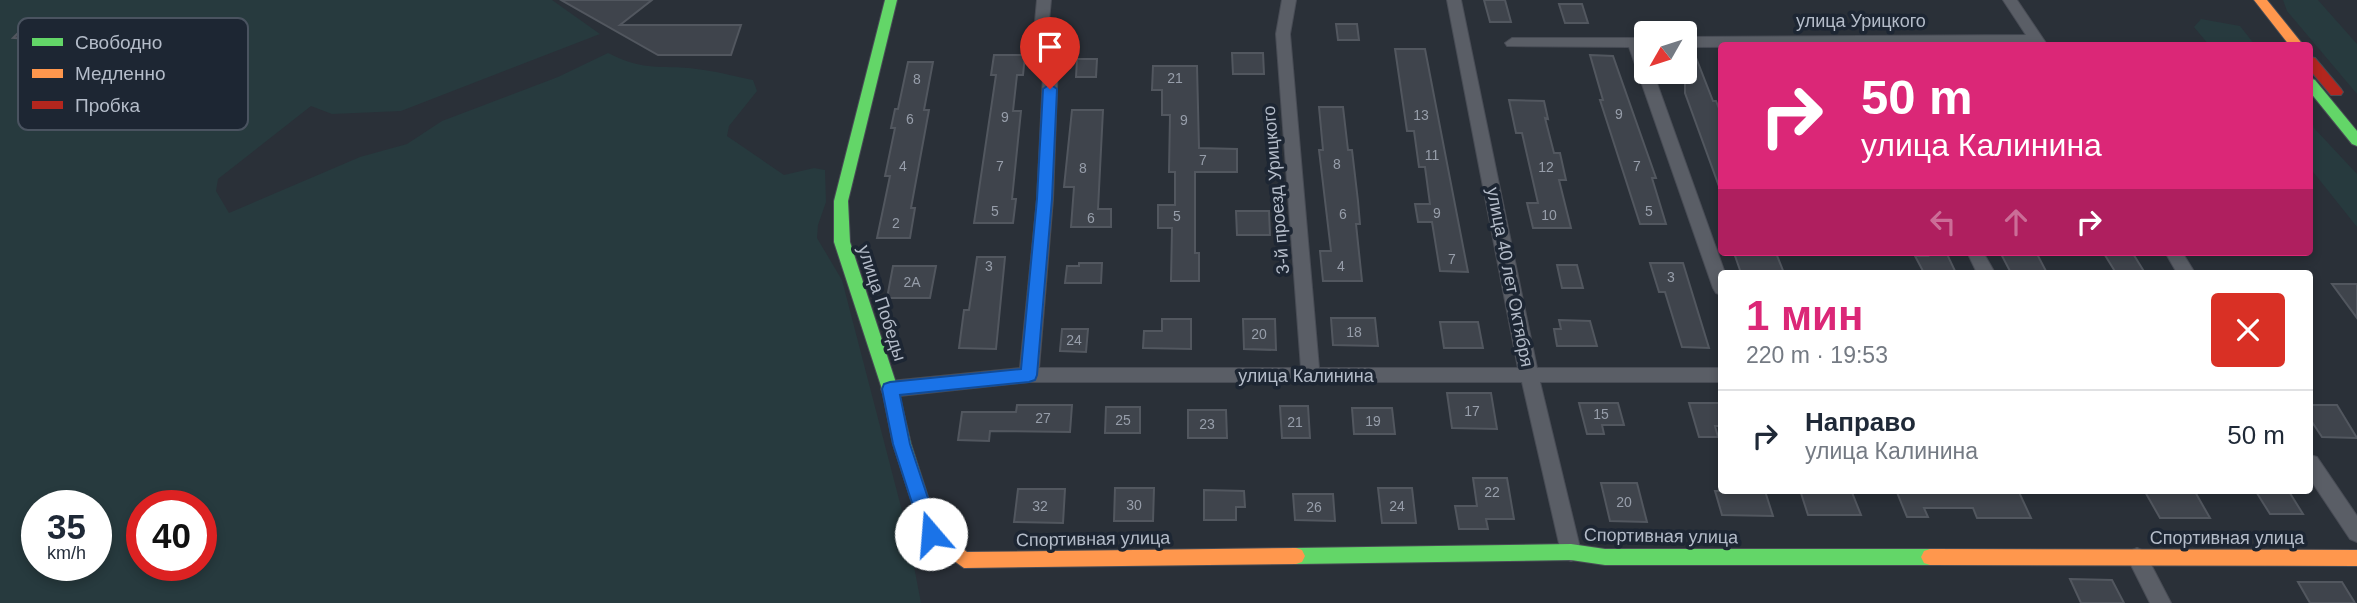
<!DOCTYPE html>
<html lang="ru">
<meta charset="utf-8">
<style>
body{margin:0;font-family:Helvetica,sans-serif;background:#f2f2f3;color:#1f2937;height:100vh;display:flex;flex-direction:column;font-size:26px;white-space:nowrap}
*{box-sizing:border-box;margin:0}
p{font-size:23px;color:#747a83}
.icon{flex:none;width:38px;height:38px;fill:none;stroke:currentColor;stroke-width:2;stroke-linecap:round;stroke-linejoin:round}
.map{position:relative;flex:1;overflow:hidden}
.sheet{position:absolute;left:1718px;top:270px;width:595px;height:224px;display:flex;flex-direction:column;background:#fff;border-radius:7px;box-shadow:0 4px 10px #0003}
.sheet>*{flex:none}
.banner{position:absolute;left:1718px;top:42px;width:595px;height:214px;border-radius:7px;box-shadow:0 4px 10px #0003;background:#db2777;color:#fff;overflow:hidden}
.needle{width:46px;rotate:231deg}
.buttons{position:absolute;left:1634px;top:21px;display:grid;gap:14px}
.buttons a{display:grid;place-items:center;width:63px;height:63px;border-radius:7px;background:#fff;box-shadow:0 4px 10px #0003;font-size:35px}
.speed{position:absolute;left:21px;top:490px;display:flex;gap:14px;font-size:35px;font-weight:700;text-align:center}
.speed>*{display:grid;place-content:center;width:91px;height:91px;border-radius:50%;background:#fff;box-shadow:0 4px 10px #0003;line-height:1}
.speed small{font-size:18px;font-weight:400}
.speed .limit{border:10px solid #d22;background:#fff;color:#111}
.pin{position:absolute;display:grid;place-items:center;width:60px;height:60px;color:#fff;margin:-72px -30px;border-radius:50% 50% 50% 0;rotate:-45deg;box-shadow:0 0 7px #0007}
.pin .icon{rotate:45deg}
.me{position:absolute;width:77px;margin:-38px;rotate:342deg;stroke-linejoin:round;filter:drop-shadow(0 0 5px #0008)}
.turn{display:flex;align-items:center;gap:24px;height:147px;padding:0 28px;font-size:32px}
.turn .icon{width:91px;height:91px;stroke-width:2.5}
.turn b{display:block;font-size:49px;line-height:60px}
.lanes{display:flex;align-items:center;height:66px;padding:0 28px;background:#0003;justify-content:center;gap:35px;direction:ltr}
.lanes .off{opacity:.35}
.round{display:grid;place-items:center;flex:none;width:74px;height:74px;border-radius:7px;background:#f2f2f3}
.overview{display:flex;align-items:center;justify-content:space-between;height:119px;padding:0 28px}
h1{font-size:42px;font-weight:700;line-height:52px;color:#db2777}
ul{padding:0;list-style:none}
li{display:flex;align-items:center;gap:21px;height:91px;padding:0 28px;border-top:2px solid #e0e1e3}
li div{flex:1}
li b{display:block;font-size:26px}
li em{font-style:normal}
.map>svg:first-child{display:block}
.green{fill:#273a3e;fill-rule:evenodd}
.building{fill:#3f444c;stroke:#52575f;stroke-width:2}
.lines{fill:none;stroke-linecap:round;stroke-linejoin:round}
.street-casing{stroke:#484c55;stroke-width:2}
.fast-casing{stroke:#484c55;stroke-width:2}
.slow-casing{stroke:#484c55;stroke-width:2}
.jam-casing{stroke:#484c55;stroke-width:2}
.street{fill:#5a5e66;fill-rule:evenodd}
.fast{fill:#63d668;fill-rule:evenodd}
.slow{fill:#ff974d;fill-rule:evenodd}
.jam{fill:#b3261e;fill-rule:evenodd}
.route{fill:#1a73e8;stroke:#114b97;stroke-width:2}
.labels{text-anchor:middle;stroke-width:7;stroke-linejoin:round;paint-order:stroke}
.number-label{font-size:14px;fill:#979eaa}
.street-label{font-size:18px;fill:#b4bcc9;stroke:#1d2633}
.key{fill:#1d2633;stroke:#4a5360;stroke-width:2}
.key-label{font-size:19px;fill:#b4bcc9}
</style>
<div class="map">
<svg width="2357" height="603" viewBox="0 0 2357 603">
<rect width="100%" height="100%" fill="#2a3038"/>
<path class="green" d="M0,0H552L600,34L401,111L332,114L311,106L218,179L216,191L229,213L360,157L407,144L442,121L558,77L608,53C649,74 663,63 704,70C720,72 737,77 753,80L757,91L729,126L727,136L784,175L814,168L825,170L826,202L818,225L817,238L842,280L907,530L921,603H0ZM37,506H96V565H37ZM142,506H201V565H142Z
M2283,0H2318L2357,44V94L2287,11Z
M2201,19L2240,26L2255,45H2209L2194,27Z
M2310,113L2314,128L2357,174V227L2310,168Z"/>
<path class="building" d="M561,0H652L620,25H741L731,55H658Z
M1484,0H1505L1511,22H1490Z
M1559,4H1582L1588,23H1565Z
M30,21L61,23L45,40L13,38Z
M1336,24H1357L1359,40H1338Z
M1395,49H1425L1468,272L1440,271L1432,222H1418L1415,204H1430L1425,167H1419L1414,131H1407Z
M1685,50H1693L1713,101H1716L1722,116V188L1720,189L1685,93Z
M1232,53H1263L1264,74H1233Z
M994,55H1025L1023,75H1017L1013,111H1021L1012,199H1016L1013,223H974L996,75H991Z
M1590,55L1613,56L1656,178H1652L1666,224H1640L1600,100H1603Z
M1077,59H1097L1096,77H1076Z
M908,62H933L924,110H929L911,208H915L910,238H877L890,176H885L895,128H891L895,109H898Z
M1153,66H1197L1199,148L1237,149V172H1195V253H1199V281H1171L1172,228H1158V205H1175V172H1169L1170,115H1162V90H1152Z
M1509,100L1544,101L1548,119L1545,118L1554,153H1560L1566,180H1559L1571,228H1533L1527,203H1538L1522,133H1516Z
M1319,107H1343L1348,150H1352L1358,201L1360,224H1356L1362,281H1323L1320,251H1331L1319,150H1323Z
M1072,110H1103L1098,209H1111V227H1071L1074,187H1064Z
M1236,211H1269L1270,235H1237Z
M1926,252H1946L1956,273H1924L1915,256H1928Z
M2000,252H2036L2047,273H2011Z
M2103,252H2132L2145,273H2116Z
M1734,253H1776L1784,273H1741Z
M977,257H1005L996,349L959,348L964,310H969Z
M1079,263H1102L1101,283H1065L1067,266H1079Z
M1650,263H1683L1709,348L1682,347L1665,292H1659Z
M1557,265H1577L1583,288H1562Z
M893,266H936L930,298H887Z
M2332,284H2357V318Z
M1331,318H1375L1378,346L1333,345Z
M1162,319H1191V349L1143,348L1144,331H1162Z
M1243,319H1275L1276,350L1244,349Z
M1559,320L1590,321L1597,346H1557L1554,329H1561Z
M1440,322H1478L1483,348H1444Z
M1062,329H1088L1086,352L1060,351Z
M1447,393H1491L1497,429L1452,428Z
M1579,403H1618L1624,425H1602L1604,434H1587Z
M1689,403H1722V426H1715L1718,437H1699Z
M1017,405H1072L1070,432L990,431L989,441L958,440L962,412H1016Z
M2310,405H2337L2357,438L2322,437L2310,419Z
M1280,406H1308L1310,438H1282Z
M1106,407H1140V433H1105Z
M1352,408H1392L1395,434H1354Z
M1188,410H1226L1227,438H1188Z
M1473,478H1507L1514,519H1486L1488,529H1459L1455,506H1477Z
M1601,483H1637L1647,522L1610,521Z
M1115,488H1154L1153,521H1114Z
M1378,488H1412L1416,523H1382Z
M1018,489H1065L1063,523L1014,522Z
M1204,490L1244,491L1245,507H1236V520H1204Z
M1800,490H1851L1861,515H1808Z
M1896,490H2018L2031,518H1977L1973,508H1924L1928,517H1907Z
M2144,490H2194L2210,518H2160Z
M2255,490H2288L2303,514H2270Z
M1715,491H1765L1773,516L1722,515Z
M1293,494H1333L1335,521L1295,520Z
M2070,579L2112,580L2124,603H2081Z
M2298,582H2342L2355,603H2310Z"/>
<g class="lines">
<defs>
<path id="street" d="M1037,0H1051L1049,21L1059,34L1053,199L1039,368H1301L1276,34L1282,0H1296L1290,34L1319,368H1518L1447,0H1461L1537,368H1722V382H1540L1581,552L1578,558L1571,561L1564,558L1561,552L1522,382H1029L890,397L883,394L881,389L883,384L890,381L1020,368L1037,199L1045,35L1035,22Z
M2003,0H2017L2048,46L1685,47V37L2026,35Z
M1512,38H1647V46L1644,47L1647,72H1653L1725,273H1722V295L1716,293L1713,288L1629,47L1507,46L1505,43Z
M1967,252H1983L1995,273H1977Z
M2165,252H2182L2195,273H2177Z
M2310,455L2317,457L2357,516V542L2350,539L2310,479Z
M2137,548L2144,551L2171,603H2150L2127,557L2130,551Z"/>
<path id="fast" d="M885,0H897L848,201L850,242L898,389L911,444L930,503L927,508L921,511L915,508L912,503L893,444L882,389L834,242V201Z
M2310,78L2315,80L2357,131V146L2352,144L2310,92Z
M1571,544L1605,549H1930L1936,551L1939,557L1936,563L1930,565H1605L1571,560L1296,564L1290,562L1287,556L1290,550L1296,548Z"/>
<path id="slow" d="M2254,0H2267L2304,46H2290Z
M921,495L927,498L938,529L967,552L1296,548L1302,550L1305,556L1302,562L1296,564L964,568L925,540L912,503L915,498Z
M1930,549L2357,550V566L1930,565L1924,563L1921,557L1924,551Z"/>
<path id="jam" d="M2310,57L2315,58L2341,89L2343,92L2341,95H2331L2310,70Z"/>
</defs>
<use href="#street" class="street-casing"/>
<use href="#fast" class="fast-casing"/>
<use href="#slow" class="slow-casing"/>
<use href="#jam" class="jam-casing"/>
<use href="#street" class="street"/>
<use href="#fast" class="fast"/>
<use href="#slow" class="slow"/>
<use href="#jam" class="jam"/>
</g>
<path class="route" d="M1050,84L1057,89L1052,199L1037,375L1035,380L1029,382L900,395L910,444L940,534L937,540L931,542L925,540L922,534L893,444L882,389L884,384L890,382L1021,369L1037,199L1043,89Z"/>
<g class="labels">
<g class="number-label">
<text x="1175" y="83">21</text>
<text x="917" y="84">8</text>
<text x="1619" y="119">9</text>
<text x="1421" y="120">13</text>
<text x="1005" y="122">9</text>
<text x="910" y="124">6</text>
<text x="1184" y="125">9</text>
<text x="1432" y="160">11</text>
<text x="1203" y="165">7</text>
<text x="1337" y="169">8</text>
<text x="903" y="171">4</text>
<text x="1000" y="171">7</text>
<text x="1637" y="171">7</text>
<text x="1546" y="172">12</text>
<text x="1083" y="173">8</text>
<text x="995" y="216">5</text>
<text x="1649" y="216">5</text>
<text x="1437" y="218">9</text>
<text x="1343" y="219">6</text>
<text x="1549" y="220">10</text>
<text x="1177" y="221">5</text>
<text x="1091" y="223">6</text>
<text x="896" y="228">2</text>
<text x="1452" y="264">7</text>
<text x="989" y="271">3</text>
<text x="1341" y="271">4</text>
<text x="1671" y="282">3</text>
<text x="912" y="287">2А</text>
<text x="1354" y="337">18</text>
<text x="1259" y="339">20</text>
<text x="1074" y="345">24</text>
<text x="1472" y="416">17</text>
<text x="1601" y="419">15</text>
<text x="1043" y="423">27</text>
<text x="1123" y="425">25</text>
<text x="1373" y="426">19</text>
<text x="1295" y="427">21</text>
<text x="1207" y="429">23</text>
<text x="1492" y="497">22</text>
<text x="1624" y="507">20</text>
<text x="1134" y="510">30</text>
<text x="1040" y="511">32</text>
<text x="1397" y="511">24</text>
<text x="1314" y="512">26</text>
</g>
<g class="street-label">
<text x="1861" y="27">улица Урицкого</text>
<text transform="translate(1276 190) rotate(-95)" y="6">3-й проезд Урицкого</text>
<text transform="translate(1510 277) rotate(79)" y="6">улица 40 лет Октября</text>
<text transform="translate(882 303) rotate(72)" y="6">улица Победы</text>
<text x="1306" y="382">улица Калинина</text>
<text transform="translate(1661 536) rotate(1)" y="6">Спортивная улица</text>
<text x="2227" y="544">Спортивная улица</text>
<text transform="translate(1093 539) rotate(-1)" y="6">Спортивная улица</text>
</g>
</g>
<rect x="18" y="18" width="230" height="112" rx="10" class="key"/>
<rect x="32" y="38" width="31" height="8" fill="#63d668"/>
<rect x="32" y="69" width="31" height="9" fill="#ff974d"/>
<rect x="32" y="101" width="31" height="8" fill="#b3261e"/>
<g class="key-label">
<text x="75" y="49">Свободно</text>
<text x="75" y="80">Медленно</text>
<text x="75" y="112">Пробка</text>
</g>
</svg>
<div class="buttons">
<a><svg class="needle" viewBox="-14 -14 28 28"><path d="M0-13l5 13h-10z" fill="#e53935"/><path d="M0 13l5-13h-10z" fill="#747a83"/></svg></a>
</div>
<div class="speed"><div>35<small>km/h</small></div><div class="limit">40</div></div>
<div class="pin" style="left:1050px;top:89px;background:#d93025"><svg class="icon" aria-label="arrive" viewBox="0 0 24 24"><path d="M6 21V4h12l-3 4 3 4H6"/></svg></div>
<svg class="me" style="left:931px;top:534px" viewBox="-20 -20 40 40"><circle r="19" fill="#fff"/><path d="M0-13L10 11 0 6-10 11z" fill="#1a73e8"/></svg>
<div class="banner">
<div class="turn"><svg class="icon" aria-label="right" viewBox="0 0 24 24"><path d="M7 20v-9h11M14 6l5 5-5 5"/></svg><div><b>50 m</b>улица Калинина</div></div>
<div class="lanes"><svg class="icon off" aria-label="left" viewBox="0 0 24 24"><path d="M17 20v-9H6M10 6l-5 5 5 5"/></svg><svg class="icon off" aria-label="ahead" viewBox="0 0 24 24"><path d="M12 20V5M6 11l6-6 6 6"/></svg><svg class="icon" aria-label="right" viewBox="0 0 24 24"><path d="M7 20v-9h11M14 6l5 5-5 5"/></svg></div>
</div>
<section class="sheet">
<div class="overview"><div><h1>1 мин</h1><p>220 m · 19:53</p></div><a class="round" style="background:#d93025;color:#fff"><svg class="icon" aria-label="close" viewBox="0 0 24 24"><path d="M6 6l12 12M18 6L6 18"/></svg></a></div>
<ul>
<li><svg class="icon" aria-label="right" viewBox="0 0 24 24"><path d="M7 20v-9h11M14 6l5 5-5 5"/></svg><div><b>Направо</b><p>улица Калинина</p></div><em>50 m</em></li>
</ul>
</section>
</div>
